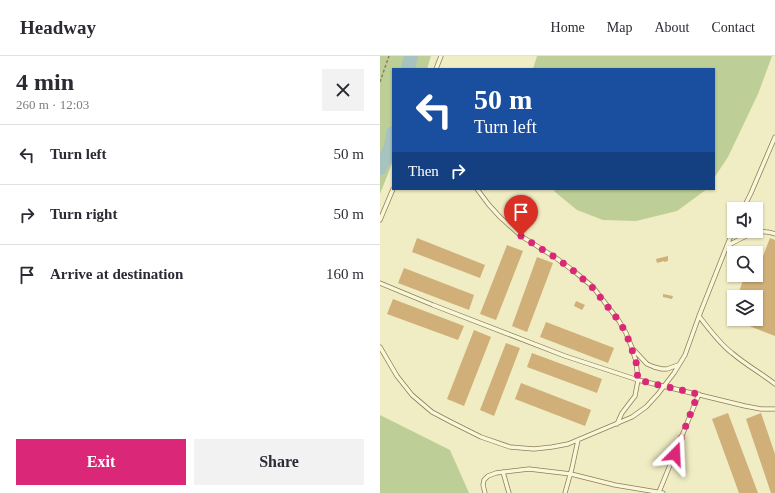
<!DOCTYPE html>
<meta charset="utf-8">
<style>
body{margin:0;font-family:Georgia,serif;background:#f2f2f3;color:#2b2b33;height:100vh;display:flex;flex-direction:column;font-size:15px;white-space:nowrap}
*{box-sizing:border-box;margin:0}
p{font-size:13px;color:#7c7c81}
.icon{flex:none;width:22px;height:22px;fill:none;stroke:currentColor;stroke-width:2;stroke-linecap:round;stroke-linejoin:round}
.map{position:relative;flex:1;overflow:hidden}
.sheet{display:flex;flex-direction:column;background:#fff;width:380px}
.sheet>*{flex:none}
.top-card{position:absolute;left:12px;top:12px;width:323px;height:122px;border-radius:0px;box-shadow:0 1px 3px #0004;background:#1a4fa0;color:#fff;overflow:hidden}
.tools{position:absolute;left:347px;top:146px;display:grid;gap:8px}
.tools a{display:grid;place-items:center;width:36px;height:36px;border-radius:0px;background:#fff;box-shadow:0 1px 3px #0004;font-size:20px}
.pin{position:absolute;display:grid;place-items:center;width:34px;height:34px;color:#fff;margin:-41px -17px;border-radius:50% 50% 50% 0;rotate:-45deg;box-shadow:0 0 4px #0007}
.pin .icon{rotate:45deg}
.me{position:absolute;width:44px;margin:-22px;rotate:21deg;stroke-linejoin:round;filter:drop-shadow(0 0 3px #0008)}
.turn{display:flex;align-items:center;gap:14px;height:84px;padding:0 16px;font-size:18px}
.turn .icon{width:52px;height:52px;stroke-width:2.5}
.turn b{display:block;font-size:28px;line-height:34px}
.then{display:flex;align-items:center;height:38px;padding:0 16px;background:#0003;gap:8px;font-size:15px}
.round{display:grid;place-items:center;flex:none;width:42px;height:42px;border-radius:0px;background:#f2f2f3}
.overview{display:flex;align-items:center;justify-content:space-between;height:68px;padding:0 16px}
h1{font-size:24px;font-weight:700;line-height:30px}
.primary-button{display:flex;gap:8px;margin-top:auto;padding:8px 16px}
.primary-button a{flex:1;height:46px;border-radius:0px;background:#db2777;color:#fff;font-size:16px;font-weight:700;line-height:46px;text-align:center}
.primary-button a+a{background:#f2f2f3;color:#2b2b33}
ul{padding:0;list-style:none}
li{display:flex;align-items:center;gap:12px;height:60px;padding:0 16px;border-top:1px solid #e1e1e2}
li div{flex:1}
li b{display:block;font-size:15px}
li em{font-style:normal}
header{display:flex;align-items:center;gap:24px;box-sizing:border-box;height:56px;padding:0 20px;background:#fff;border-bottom:1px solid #e1e1e2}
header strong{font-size:19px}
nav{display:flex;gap:22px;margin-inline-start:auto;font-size:14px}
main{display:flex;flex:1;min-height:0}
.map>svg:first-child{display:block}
.green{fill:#bdcf97}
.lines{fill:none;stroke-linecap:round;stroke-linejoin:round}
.river{stroke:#a6c3c0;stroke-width:14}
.building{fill:#d0af78}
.service-casing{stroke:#8c7e59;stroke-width:5}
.path{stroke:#8c7e59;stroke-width:1.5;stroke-dasharray:3 2;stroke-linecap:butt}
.service{stroke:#faf7d8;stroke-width:3.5}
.route{stroke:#db2777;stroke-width:7;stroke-dasharray:0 12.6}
</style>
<header>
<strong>Headway</strong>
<nav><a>Home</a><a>Map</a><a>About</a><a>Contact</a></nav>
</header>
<main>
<section class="sheet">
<div class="overview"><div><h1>4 min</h1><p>260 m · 12:03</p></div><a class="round"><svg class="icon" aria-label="close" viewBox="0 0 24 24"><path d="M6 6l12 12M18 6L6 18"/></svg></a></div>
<ul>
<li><svg class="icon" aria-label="left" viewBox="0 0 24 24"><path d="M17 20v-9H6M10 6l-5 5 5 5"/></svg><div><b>Turn left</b></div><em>50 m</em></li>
<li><svg class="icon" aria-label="right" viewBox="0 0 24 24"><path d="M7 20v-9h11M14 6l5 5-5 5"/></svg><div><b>Turn right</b></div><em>50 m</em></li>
<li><svg class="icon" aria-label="arrive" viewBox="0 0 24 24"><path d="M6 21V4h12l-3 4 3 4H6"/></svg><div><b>Arrive at destination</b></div><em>160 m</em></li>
</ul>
<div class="primary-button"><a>Exit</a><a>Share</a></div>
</section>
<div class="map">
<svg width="395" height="437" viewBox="0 0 395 437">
<rect width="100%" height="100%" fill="#f0ecc4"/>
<path class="green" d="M0,0H51L47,13H13V105L0,138Z
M157,0H392L378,38L348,101L334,122V13H153Z
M173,133H327L297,155L256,165L223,164L197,154L175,136Z
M0,359L70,394L89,437H0Z"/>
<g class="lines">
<path class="river" d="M28,13L31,0
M0,112L11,91L13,77"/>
</g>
<path class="building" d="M37,182L105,209L100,222L32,196Z
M390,182L395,184V280L349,262L354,248V263H376V241H357L365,219H376V216H377Z
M127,189L143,195L116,264L100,258Z
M288,200V205L284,206V205L277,207L276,203Z
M157,201L173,207L147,276L132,270Z
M24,212L94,239L89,254L18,227Z
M283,238L293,240L292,243L283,241Z
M13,243L84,270L78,284L7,258Z
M196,245L205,249L202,254L194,250Z
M166,266L234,292L228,307L160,281Z
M94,274L111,281L84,350L67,343Z
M126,287L140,292L114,360L100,354Z
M152,297L222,323L217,337L147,311Z
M141,327L211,354L205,370L135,343Z
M348,357L378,437H359L332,363Z
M381,357L395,398V437H391L366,363Z"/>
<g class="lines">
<defs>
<path id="service" d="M56,13L61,0
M97,133L109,149L120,161L141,180L176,202L195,216L213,231L239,265L246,277L252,292L267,308L274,311L282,313H287L298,309
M363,153L371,137L395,81
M0,164L13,133
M347,190C362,182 378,171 395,178
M0,227L53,249L185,300L258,324L365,350L381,353H395
M319,260C329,273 339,287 352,297C366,309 381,317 395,328
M0,291L17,320L32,339L52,356L71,366L101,381L130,391L154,393L172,391L188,388L252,361L266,351L278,338L294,317L305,299L319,260L354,172
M237,368L242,357L255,340L258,324L256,305L252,293
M123,416L129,437
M279,436L319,338
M105,437L103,429L104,424L108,420L116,417L149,413L191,418L235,429L283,437
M185,437L192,412L198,384"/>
</defs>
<use href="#service" class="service-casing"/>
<path class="path" d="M0,26L9,0"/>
<use href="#service" class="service"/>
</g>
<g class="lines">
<path class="route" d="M141,180L176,202L195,216L213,232L239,265L246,277L256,305L258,324L318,338L295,398"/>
</g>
</svg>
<div class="tools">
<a><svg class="icon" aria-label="sound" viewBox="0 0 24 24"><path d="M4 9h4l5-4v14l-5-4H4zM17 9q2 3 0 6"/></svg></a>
<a><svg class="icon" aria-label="search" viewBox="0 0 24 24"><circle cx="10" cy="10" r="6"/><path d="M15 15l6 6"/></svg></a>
<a><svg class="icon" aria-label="layers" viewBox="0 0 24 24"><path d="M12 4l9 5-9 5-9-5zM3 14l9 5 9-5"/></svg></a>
</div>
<div class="pin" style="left:141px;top:180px;background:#d93025"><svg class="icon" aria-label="arrive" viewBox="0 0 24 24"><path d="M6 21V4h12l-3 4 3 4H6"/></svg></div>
<svg class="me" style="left:295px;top:398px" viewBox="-20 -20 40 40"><path d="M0-17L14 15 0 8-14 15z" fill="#db2777" stroke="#fff" stroke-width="4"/></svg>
<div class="top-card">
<div class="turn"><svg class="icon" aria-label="left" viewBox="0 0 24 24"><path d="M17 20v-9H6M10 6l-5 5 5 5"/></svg><div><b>50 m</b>Turn left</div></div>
<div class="then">Then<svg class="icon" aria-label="right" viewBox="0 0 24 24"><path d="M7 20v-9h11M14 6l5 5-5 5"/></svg></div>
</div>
</div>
</main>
